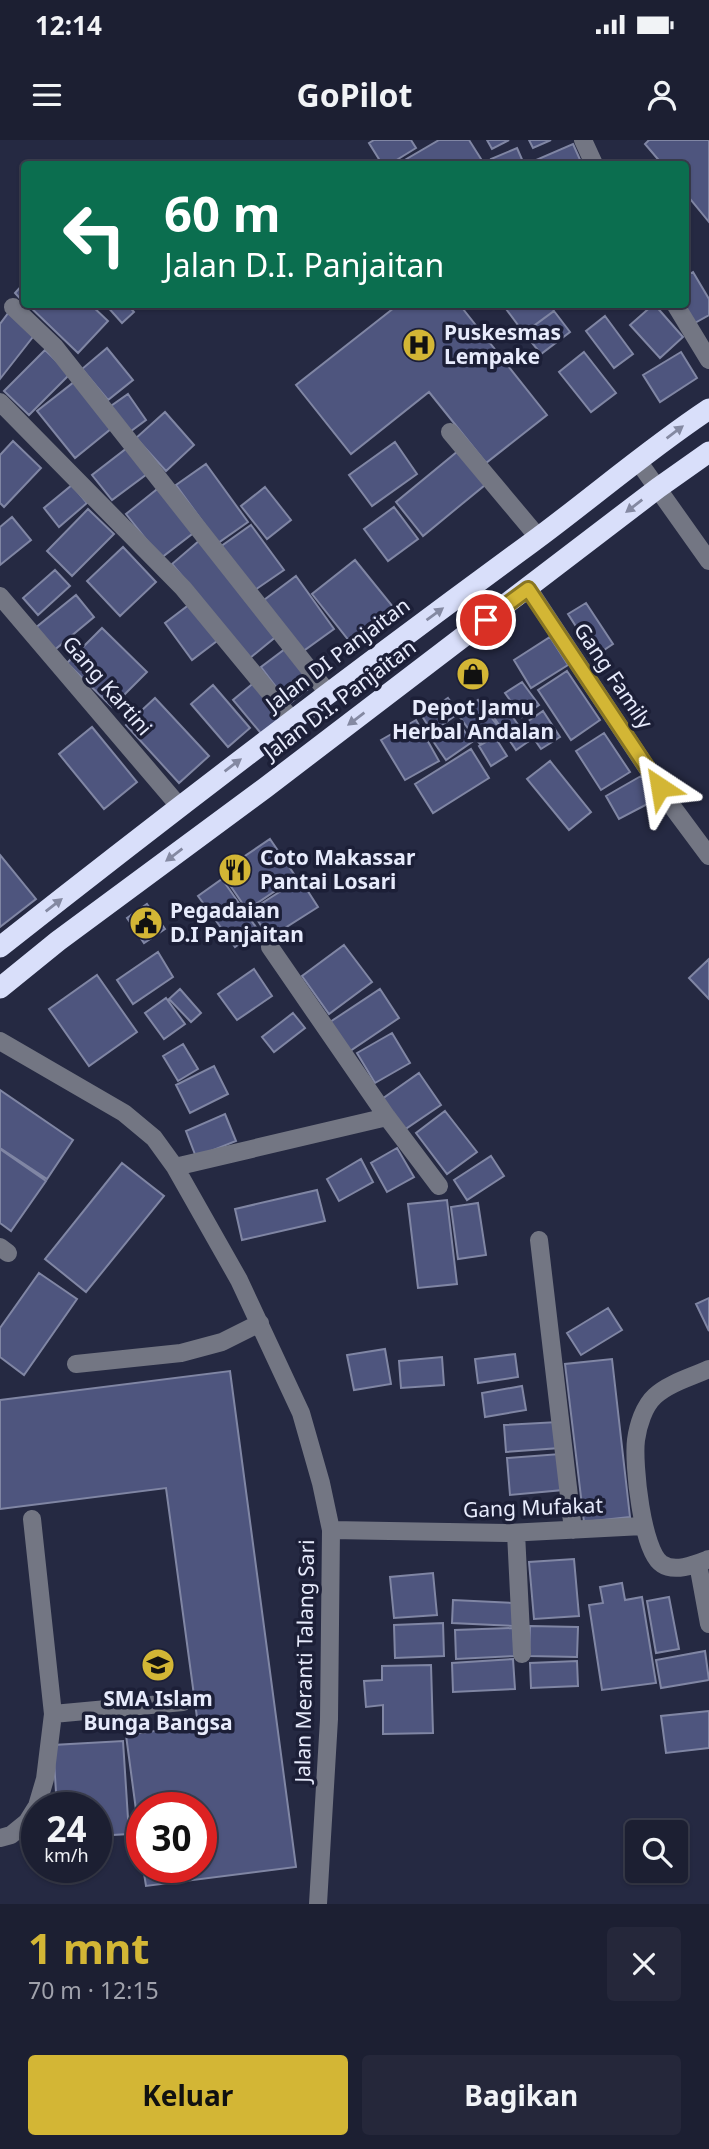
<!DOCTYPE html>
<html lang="id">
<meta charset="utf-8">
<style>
body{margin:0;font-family:"Noto Sans",sans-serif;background:#25273a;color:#f1f3f6;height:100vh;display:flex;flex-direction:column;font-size:26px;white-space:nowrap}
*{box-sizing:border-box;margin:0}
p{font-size:23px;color:#a0a2ac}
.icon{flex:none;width:38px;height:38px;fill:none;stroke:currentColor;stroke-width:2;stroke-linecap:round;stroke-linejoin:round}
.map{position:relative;height:1764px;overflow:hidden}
.side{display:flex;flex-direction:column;background:#1c1f32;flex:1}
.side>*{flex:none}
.banner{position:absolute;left:21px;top:21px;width:668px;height:147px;border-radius:7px;box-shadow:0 2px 5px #0004,0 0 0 2px #3a3d4d;background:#0b6e4f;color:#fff;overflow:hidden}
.buttons{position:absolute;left:625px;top:1680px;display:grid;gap:14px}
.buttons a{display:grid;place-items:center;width:63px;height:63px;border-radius:7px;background:#1c1f32;box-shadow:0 2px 5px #0004,0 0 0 2px #3a3d4d;font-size:35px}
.speed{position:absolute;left:21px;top:1652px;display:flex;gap:14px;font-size:35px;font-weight:700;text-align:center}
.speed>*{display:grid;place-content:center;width:91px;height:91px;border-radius:50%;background:#1c1f32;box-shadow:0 2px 5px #0004,0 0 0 2px #3a3d4d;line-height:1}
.speed small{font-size:18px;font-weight:400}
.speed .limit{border:10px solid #d22;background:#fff;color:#111}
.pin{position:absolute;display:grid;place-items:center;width:60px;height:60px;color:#fff;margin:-30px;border:4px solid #fff;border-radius:50%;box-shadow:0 2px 7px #0007}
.me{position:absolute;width:77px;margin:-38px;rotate:327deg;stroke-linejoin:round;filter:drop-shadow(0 0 5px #0008)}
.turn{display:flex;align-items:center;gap:24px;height:147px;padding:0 28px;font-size:32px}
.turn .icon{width:91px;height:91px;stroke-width:2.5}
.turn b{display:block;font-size:49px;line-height:60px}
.round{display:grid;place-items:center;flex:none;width:74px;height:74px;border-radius:7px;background:#25273a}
.summary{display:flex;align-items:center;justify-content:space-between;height:119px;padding:0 28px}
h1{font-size:42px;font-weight:700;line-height:52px;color:#d3b635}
.cta{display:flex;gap:14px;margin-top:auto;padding:14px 28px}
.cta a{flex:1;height:80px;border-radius:7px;background:#d3b635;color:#111;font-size:28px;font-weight:700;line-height:80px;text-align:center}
.cta a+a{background:#25273a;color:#f1f3f6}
.status{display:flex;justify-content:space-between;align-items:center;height:49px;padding:0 35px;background:#1c1f32;direction:ltr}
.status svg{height:19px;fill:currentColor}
header{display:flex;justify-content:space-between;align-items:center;height:91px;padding:0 28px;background:#1c1f32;font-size:32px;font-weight:700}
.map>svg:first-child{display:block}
.building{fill:#4e557e;stroke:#8086a4;stroke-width:2}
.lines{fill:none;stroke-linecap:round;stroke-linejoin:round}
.minor{stroke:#737683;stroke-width:18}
.highway{stroke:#d9dffa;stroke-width:21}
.oneway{fill:#8489a2}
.route-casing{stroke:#897622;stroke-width:18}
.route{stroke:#d3b635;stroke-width:12}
.labels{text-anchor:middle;stroke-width:7;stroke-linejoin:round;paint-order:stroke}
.poi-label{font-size:21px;font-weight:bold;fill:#e7ebfc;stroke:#1c1f37;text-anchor:start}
.street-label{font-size:21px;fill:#e7ebfc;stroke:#1c1f37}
</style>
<div class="status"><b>12:14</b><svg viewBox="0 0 49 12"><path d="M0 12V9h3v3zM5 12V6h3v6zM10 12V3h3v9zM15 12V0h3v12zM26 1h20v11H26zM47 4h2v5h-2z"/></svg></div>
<header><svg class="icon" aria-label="menu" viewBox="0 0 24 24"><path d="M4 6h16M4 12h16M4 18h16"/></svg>GoPilot<svg class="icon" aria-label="person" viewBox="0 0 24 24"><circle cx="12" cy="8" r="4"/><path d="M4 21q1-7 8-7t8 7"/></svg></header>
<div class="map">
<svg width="709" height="1764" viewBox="0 0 709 1764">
<rect width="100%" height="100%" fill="#252942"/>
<path class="building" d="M374,0H411L416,8L390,24H382L369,3Z
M439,0H469L483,22L479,24H398Z
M487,0H509L492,9Z
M529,0H551L533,8Z
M649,0H709V82L686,54V24H662L645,4Z
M573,4L582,24H530L529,23Z
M517,8L524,24H493L491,19Z
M693,132L709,159V175L693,184L681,164H686V136Z
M24,143V163L15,153Z
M27,164H90L108,181L78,213Z
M105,164H127L134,172L122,183Z
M399,164H459L547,275L486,323L429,252L351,314L296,245Z
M512,164H549L554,171L524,193L506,169Z
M654,164L683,197L660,218L630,185Z
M554,171L570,192L541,214L524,193Z
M9,172L36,193L0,239V184Z
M605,176L633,214L614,228L586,191Z
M107,208L133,240L108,260L82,229Z
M45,210L70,234L29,275L4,251Z
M584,212L616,253L591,272L559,232Z
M681,212L697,238L660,262L643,235Z
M74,242L112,288L75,318L37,271Z
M128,254L146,280L127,294L108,268Z
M165,272L194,305L166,331L136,298Z
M13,301L41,328L4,367L0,363V315Z
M395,302L417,334L372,366L349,335Z
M127,308L147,334L112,360L92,335Z
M458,311L485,345L423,396L396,362Z
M206,324L248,382L218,403L176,345Z
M72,345L87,363L59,387L44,368Z
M161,346L196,391L161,418L126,374Z
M265,347L291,380L267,399L241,366Z
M394,367L418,399L388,421L364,389Z
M88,369L114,394L72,436L47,411Z
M12,377L31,400L0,425V387Z
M251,385L284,430L252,452L220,407Z
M200,400L278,495L250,518L172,424Z
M123,407L156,442L120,476L87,441Z
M355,420L398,473L354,507L312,454Z
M55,430L70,446L38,475L23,458Z
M296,436L334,489L302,512L264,460Z
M76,455L94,477L52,512L34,489Z
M586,463L613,504L595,516L568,474Z
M190,464L217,501L192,520L165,483Z
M102,488L147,532L112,567L67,523Z
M550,497L568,525L531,548L514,520Z
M289,506L317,542L289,564L261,527Z
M567,531L600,580L571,600L538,550Z
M256,541L287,578L264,597L233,560Z
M522,542L539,565L522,577L505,553Z
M213,545L250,588L228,607L191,564Z
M155,558L209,616L179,643L126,585Z
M448,558L459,573L432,592L422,576Z
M478,560L500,589L480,604L458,575Z
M504,564L529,601L516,610L491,573Z
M543,571L560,597L541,609L524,584Z
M416,580L439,621L405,640L381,600Z
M458,582L472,602L446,620L433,601Z
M92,587L137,642L104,669L59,614Z
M604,593L630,632L601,650L576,611Z
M495,597L507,616L491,626L479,606Z
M471,609L489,638L433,673L415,644Z
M550,621L591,672L569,690L527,639Z
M641,636L655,660L619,679L606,656Z
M270,699L296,737L247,770L221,732Z
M0,715L36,759L0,787Z
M222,739L258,790L235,807L198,756Z
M300,739L318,767L269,798L251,770Z
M147,764L165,789L144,803L127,778Z
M344,805L372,842L329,874L302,836Z
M158,812L173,837L133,864L117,840Z
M709,819V859L689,838Z
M254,829L272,856L237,880L218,854Z
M97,835L137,892L89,926L49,869Z
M180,849L201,873L191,882L169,859Z
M380,849L399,878L350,911L330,882Z
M166,858L185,884L164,899L145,873Z
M293,873L305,888L274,912L262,897Z
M392,893L410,923L375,943L357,913Z
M183,904L198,929L178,941L163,916Z
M214,926L228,954L190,973L176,945Z
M419,933L441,965L404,990L382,959Z
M0,950L73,1000L47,1039L0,1008Z
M445,971L477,1012L447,1034L416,993Z
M225,974L236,1001L196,1017L186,991Z
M397,1008L414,1037L387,1052L371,1023Z
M0,1009L46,1041L11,1091L0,1083Z
M491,1016L504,1036L467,1060L454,1040Z
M361,1019L373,1042L339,1061L327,1039Z
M122,1023L164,1056L86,1152L45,1119Z
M317,1050L325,1081L242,1100L235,1069Z
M447,1060L457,1144L418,1148L408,1064Z
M478,1063L486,1115L458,1119L451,1067Z
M39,1133L77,1159L24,1235L0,1217V1188Z
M709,1158V1191L696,1164Z
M608,1168L622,1190L581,1215L567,1193Z
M385,1209L391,1244L354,1250L347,1215Z
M515,1214L518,1237L478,1243L475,1219Z
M442,1217L444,1245L401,1248L399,1221Z
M612,1219L630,1377L584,1382L565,1224Z
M230,1231L296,1727L146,1746L143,1727H201V1668H142V1715L126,1595L198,1585L166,1348L0,1369V1260Z
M522,1246L526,1270L485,1277L482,1253Z
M558,1282L560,1308L506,1312L504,1285Z
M560,1314L563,1350L510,1355L507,1318Z
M574,1419L579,1476L534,1479L529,1422Z
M433,1433L437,1475L394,1478L390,1437Z
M622,1443L625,1460L642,1457L656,1543L602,1550L589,1465L603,1463L600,1447Z
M669,1457L679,1509L656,1513L647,1461Z
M453,1460L514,1463L513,1486L452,1483Z
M443,1483L444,1516L395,1518L394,1485Z
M530,1486L578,1487L577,1517L529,1516Z
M513,1488L515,1516L456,1519L455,1490Z
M705,1511L709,1540L661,1548L656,1520Z
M513,1519L515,1549L453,1552L452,1523Z
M577,1521L578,1546L531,1548L530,1523Z
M431,1525L433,1593L383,1594V1565L366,1567L364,1541L382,1540V1526Z
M709,1571V1608L666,1613L661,1576Z
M123,1601L129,1694L96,1696V1668H57L53,1605Z"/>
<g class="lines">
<path class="minor" d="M583,0L594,24
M675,164L709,220
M13,167L55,207L328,553
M0,262L183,448L292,580
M450,292L538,397
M638,321L709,421
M528,448L674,669L709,716
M0,456L179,666
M270,807L387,977L439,1046
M0,901L124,973L154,998L175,1027L239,1140L301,1273L321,1343L331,1390L329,1579L318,1764
M175,1027L387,977
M539,1100L573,1390
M0,1107L8,1113
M76,1224L181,1213L222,1202L260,1183
M709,1229C692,1237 669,1243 655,1256C644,1266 638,1285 636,1300C633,1323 642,1412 662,1424C675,1433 696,1424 709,1419
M331,1390L507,1393L643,1386
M516,1393L522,1514
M698,1424L709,1484
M53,1574L183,1562
M0,1698L11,1695L27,1682L37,1666L45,1639L53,1574L32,1379"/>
<path class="highway" d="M0,807C175,669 352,534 531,403C591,359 647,310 709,269
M0,848L58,801L265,648L658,348L709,312"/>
</g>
<defs><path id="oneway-solid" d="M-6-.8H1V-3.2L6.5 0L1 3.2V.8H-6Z" transform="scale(1.75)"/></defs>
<g class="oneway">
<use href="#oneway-solid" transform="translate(675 292) rotate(-37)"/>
<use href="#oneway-solid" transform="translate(634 366) rotate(142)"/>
<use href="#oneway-solid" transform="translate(435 474) rotate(-36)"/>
<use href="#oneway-solid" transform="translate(356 579) rotate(143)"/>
<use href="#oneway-solid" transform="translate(233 625) rotate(-37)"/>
<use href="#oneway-solid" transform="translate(174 715) rotate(143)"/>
<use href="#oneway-solid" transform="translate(54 765) rotate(-38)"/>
</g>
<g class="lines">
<defs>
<path id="route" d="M486,480L528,449L660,647"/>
</defs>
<use href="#route" class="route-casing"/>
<use href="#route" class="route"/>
</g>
<defs>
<symbol id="hospital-disc" viewBox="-11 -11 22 22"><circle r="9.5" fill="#d3b635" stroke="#1c1f37"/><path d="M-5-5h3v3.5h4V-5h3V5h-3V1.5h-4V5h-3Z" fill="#111"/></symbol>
<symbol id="shop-disc" viewBox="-11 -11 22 22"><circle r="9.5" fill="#d3b635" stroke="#1c1f37"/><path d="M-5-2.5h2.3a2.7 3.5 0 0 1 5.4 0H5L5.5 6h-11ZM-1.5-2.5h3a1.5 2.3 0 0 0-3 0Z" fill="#111"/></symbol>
<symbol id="restaurant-disc" viewBox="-11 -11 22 22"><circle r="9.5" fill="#d3b635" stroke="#1c1f37"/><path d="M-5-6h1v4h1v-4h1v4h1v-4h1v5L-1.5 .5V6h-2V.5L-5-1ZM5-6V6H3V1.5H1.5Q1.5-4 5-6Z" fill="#111"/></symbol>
<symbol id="civic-disc" viewBox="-11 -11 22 22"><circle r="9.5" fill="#d3b635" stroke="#1c1f37"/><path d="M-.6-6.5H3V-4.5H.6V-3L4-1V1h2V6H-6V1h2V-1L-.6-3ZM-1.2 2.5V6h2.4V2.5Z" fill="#111"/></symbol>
<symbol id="school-disc" viewBox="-11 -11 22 22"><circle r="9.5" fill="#d3b635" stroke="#1c1f37"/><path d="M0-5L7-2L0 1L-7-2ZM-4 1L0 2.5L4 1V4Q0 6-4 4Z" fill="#111"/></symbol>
</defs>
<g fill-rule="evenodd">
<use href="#hospital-disc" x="400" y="186" width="38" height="38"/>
<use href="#shop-disc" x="454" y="515" width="38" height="38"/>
<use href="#restaurant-disc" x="216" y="711" width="38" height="38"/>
<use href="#civic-disc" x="127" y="764" width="38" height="38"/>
<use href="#school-disc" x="139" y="1506" width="38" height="38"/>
</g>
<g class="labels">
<g class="poi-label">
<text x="444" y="200">Puskesmas<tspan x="444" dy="24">Lempake</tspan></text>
<text x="473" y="575" text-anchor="middle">Depot Jamu<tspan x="473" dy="24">Herbal Andalan</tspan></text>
<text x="260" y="725">Coto Makassar<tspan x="260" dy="24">Pantai Losari</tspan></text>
<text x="170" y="778">Pegadaian<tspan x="170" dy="24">D.I Panjaitan</tspan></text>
<text x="158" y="1566" text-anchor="middle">SMA Islam<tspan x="158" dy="24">Bunga Bangsa</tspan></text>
</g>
<g class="street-label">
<text transform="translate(338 515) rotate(-37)" y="7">Jalan DI Panjaitan</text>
<text transform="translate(613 536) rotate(56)" y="7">Gang Family</text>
<text transform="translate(107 546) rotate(49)" y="7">Gang Kartini</text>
<text transform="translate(340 560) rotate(-37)" y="7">Jalan D.I. Panjaitan</text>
<text transform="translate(533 1368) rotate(-2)" y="7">Gang Mufakat</text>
<text transform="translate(305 1521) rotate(-89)" y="7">Jalan Meranti Talang Sari</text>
</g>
</g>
</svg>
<div class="buttons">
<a><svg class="icon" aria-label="search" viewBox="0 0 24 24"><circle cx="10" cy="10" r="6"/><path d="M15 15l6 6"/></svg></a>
</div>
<div class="speed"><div>24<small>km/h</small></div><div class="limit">30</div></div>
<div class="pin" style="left:486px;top:480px;background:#d93025"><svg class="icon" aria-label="arrive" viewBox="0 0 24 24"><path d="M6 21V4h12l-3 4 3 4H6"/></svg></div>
<svg class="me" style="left:660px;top:647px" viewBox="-20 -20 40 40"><path d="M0-17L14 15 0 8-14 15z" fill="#d3b635" stroke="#fff" stroke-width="4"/></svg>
<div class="banner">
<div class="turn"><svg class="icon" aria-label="left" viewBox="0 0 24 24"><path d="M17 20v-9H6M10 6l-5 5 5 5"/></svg><div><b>60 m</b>Jalan D.I. Panjaitan</div></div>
</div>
</div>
<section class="side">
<div class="summary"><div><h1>1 mnt</h1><p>70 m · 12:15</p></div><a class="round"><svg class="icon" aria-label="close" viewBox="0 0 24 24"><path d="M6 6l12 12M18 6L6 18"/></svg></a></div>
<div class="cta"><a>Keluar</a><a>Bagikan</a></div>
</section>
